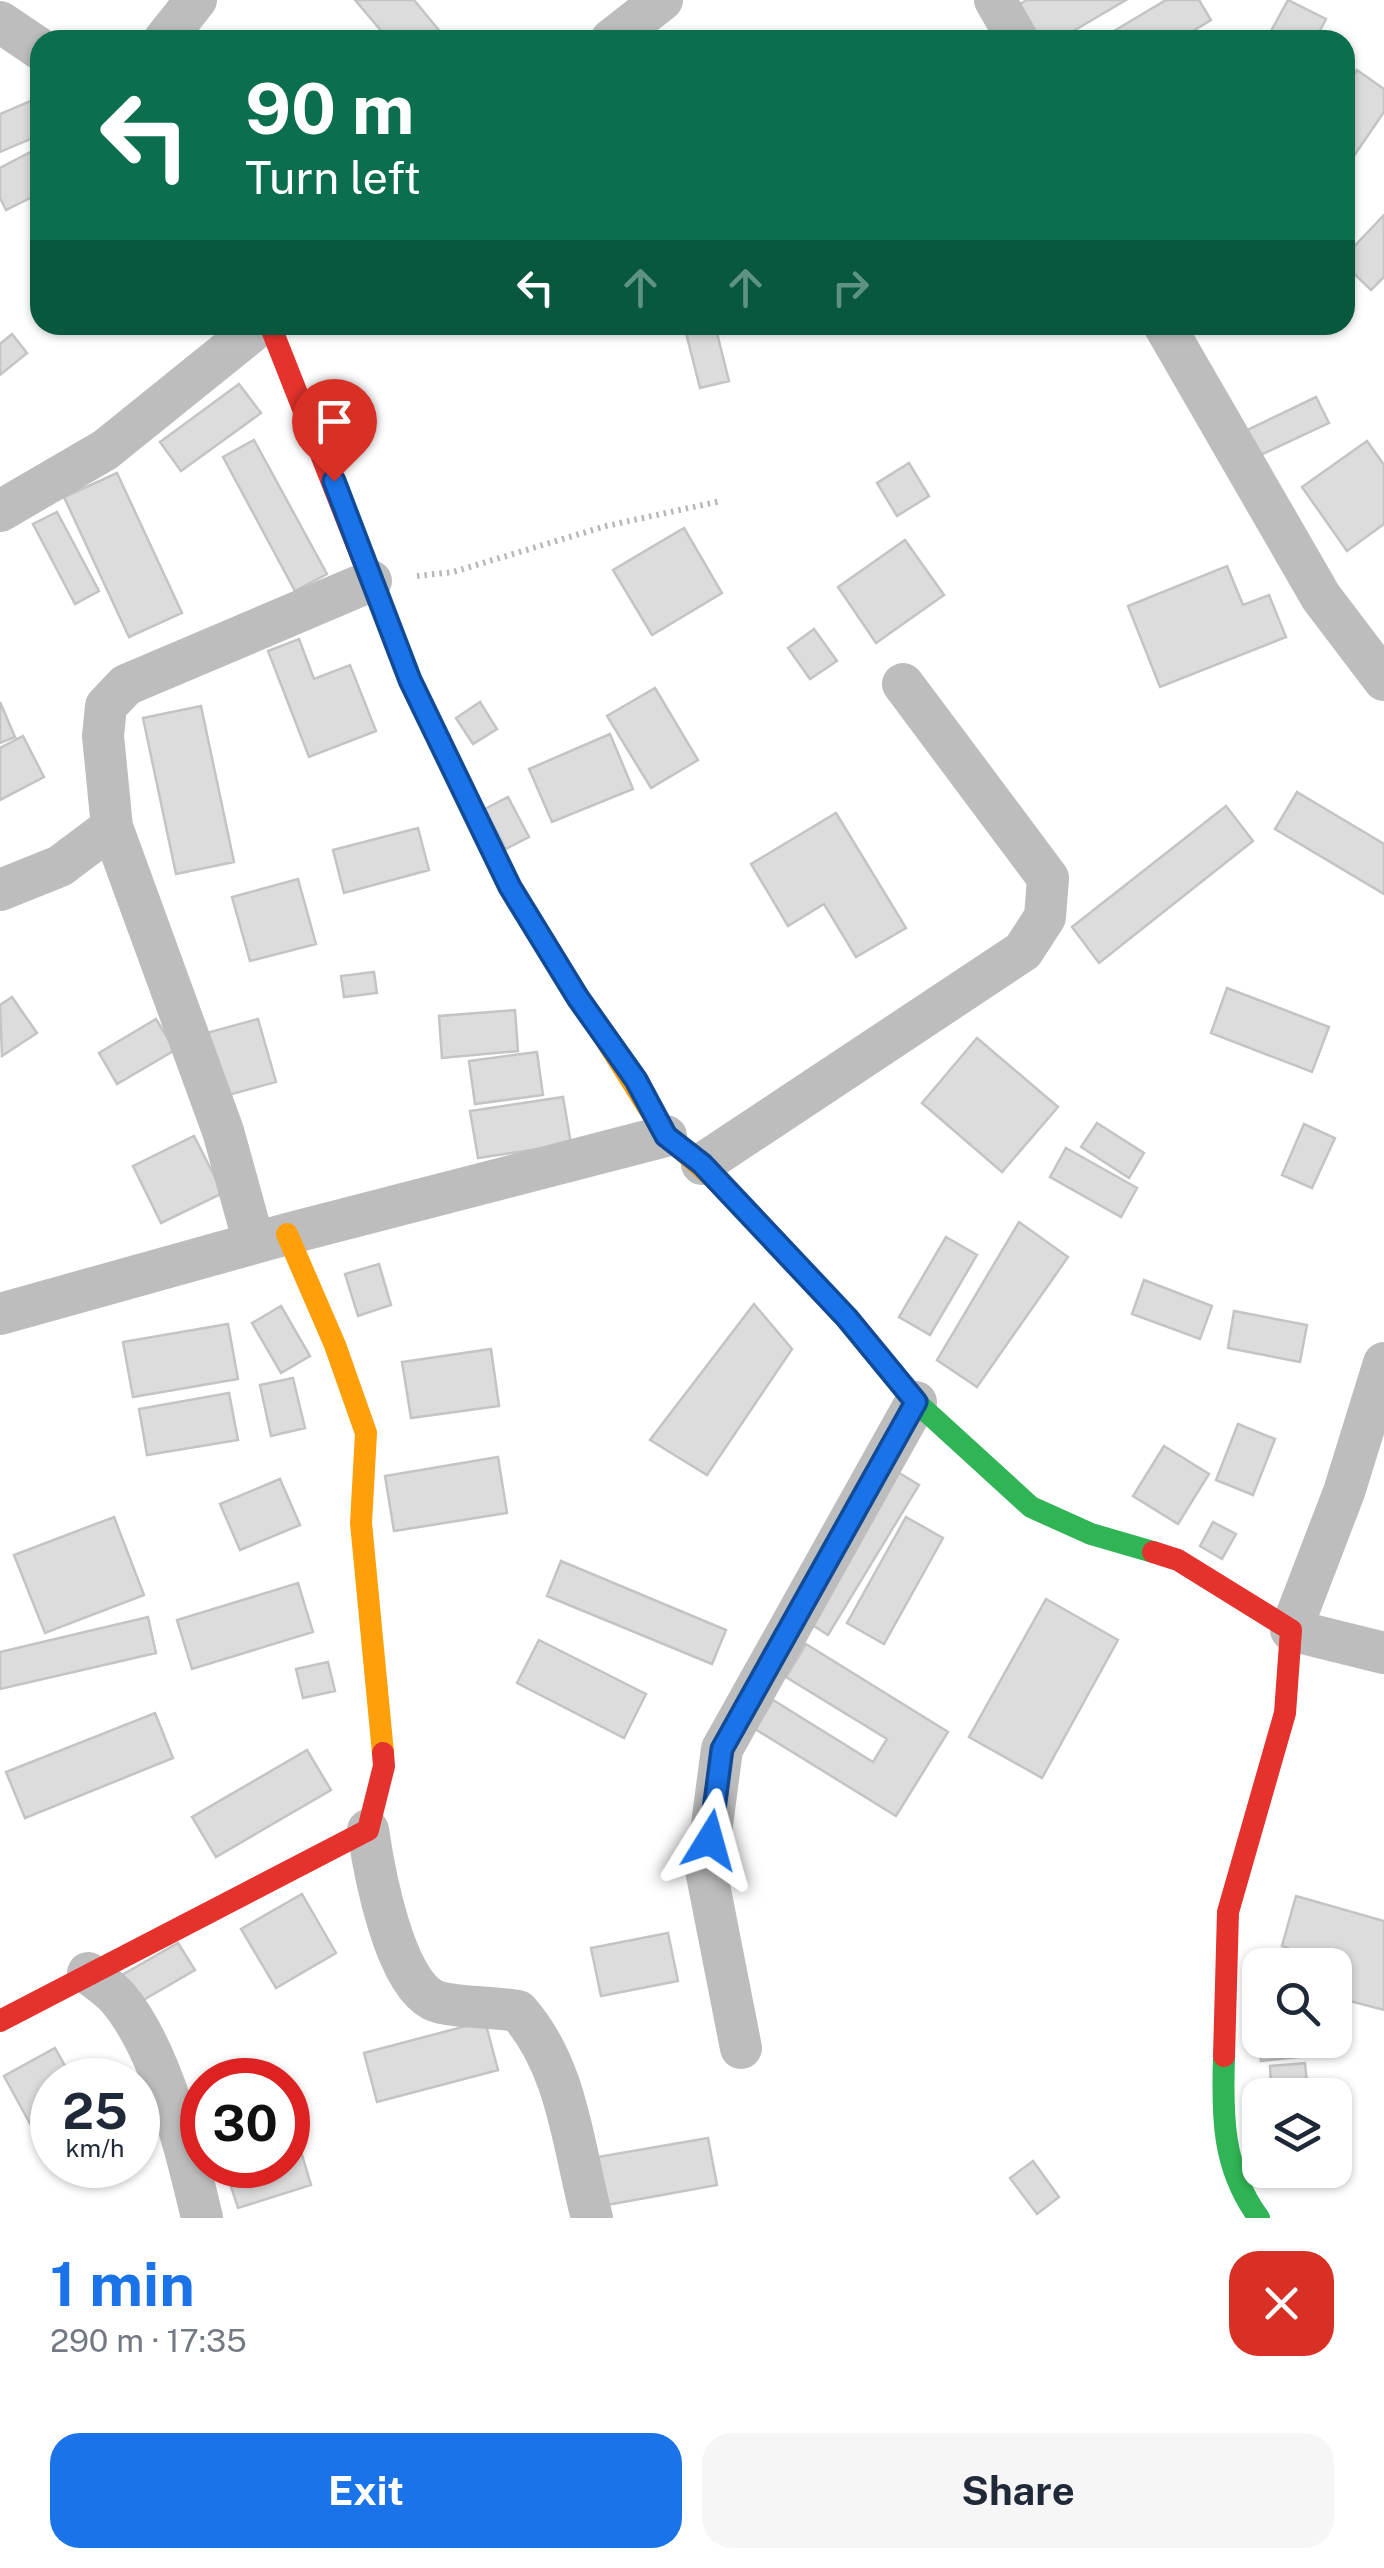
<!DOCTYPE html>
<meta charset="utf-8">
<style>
body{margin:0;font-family:"Public Sans",sans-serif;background:#f6f6f7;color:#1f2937;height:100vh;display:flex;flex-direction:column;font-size:38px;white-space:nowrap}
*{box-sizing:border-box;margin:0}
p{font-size:32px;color:#747a83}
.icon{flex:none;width:55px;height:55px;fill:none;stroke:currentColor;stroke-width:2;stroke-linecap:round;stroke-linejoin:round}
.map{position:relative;height:2218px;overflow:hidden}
.sheet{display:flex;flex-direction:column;background:#fff;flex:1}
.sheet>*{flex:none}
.hud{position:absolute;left:30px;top:30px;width:1325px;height:305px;border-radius:30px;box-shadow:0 2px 8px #0004;background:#0b6e4f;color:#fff;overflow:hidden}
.tools{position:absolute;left:1242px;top:1948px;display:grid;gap:20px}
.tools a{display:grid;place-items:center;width:110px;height:110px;border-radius:20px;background:#fff;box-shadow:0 2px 8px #0004;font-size:50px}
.speed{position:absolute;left:30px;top:2058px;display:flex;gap:20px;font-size:50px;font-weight:700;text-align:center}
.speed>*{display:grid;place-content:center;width:130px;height:130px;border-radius:50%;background:#fff;box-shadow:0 2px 8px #0004;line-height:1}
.speed small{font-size:25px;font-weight:400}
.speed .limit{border:15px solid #d22;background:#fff;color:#111}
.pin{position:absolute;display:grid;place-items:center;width:85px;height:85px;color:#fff;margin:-102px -42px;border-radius:50% 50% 50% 0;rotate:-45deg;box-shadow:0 0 10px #0007}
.pin .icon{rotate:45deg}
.me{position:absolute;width:110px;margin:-55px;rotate:8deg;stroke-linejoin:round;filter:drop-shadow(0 0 8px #0008)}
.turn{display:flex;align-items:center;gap:35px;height:210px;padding:0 50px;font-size:45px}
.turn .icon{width:130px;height:130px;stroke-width:2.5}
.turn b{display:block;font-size:70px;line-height:85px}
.lanes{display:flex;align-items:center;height:95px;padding:0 50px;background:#0003;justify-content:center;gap:50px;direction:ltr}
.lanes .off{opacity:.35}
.round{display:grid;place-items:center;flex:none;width:105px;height:105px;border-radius:30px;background:#f6f6f7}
.head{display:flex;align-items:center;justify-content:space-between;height:170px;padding:0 50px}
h1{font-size:60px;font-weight:700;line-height:75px;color:#1a73e8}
.primary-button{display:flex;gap:20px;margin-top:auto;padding:20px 50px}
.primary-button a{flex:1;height:115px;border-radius:30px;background:#1a73e8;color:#fff;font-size:40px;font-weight:700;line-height:115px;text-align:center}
.primary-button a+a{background:#f6f6f7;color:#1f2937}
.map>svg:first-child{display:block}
.building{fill:#dcdcdc;stroke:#c4c4c4;stroke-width:2.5}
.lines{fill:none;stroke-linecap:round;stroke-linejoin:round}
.path{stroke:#b8b8b8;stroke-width:6;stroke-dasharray:2.5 5;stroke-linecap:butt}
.street{stroke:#bdbdbd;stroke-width:42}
.fast{stroke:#30b455;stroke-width:22}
.slow{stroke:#ff9f0a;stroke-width:22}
.jam{stroke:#e5322d;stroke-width:22}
.route-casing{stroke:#114b97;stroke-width:25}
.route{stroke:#1a73e8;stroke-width:18}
</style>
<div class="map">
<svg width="1384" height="2218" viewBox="0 0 1384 2218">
<rect width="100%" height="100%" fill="#fff"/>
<path class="building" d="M355,0H414L447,40H389Z
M1027,0H1126L1058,40H1025L1008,11Z
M1166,0H1199L1211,20L1178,40H1099Z
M1288,0L1326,19L1315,40H1266Z
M1357,70L1384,89V112L1345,169V87Z
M40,97V135L0,152V114Z
M40,147V193L6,210L0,198V168Z
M1384,215V277L1371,290L1345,265V256Z
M684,325H715L729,381L700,388Z
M12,334L27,353L0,375V344Z
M239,384L261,413L181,471L160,442Z
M1316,397L1329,423L1254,458L1241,433Z
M254,440L327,574L295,591L223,457Z
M1367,441L1384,465V524L1347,551L1302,487Z
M909,463L929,496L897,516L877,483Z
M117,473L182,613L129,637L64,497Z
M57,512L99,591L75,604L33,524Z
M684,528L722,593L652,635L613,570Z
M905,540L944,595L876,643L838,587Z
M1227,566L1243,605L1269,595L1286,637L1160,687L1128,606Z
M814,629L837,661L810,679L788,648Z
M299,639L314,679L350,665L376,731L309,757L268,651Z
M655,688L698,760L651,788L607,716Z
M0,702L15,737L0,743Z
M480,702L497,729L473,744L456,718Z
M201,706L234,862L176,874L143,718Z
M610,734L633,789L552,822L529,769Z
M23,736L44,777L0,800V748Z
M1297,792L1384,844V894L1275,829Z
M508,797L529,837L506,849L485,809Z
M1226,806L1253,841L1099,963L1072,927Z
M836,813L906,928L856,957L824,904L788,926L751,864Z
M418,828L429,870L344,893L333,850Z
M298,879L316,944L250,961L232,897Z
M374,972L377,993L344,997L341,976Z
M1227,988L1329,1027L1312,1072L1211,1033Z
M12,997L37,1033L2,1056L0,1005Z
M515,1010L518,1051L442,1058L439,1016Z
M156,1019L175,1050L117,1084L99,1053Z
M258,1019L276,1082L217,1098L199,1035Z
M977,1038L1058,1107L1002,1172L922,1103Z
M537,1052L543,1095L475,1104L469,1061Z
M563,1097L571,1144L478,1158L470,1111Z
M1097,1123L1144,1153L1129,1178L1081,1147Z
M1304,1124L1335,1138L1312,1188L1282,1175Z
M194,1136L223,1193L161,1223L133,1166Z
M1066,1148L1137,1188L1121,1217L1050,1177Z
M1019,1222L1068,1257L977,1387L937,1360Z
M946,1237L977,1255L930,1335L899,1317Z
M379,1264L391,1305L358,1316L345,1274Z
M1144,1280L1212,1306L1200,1339L1132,1314Z
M754,1304L792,1349L707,1475L650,1440Z
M281,1306L310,1356L281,1373L252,1323Z
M1234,1311L1307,1325L1300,1362L1228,1348Z
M228,1324L238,1379L133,1397L123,1342Z
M491,1349L499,1406L411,1418L402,1362Z
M293,1378L305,1428L271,1436L260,1385Z
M229,1393L238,1440L147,1455L139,1409Z
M1238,1424L1275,1439L1253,1495L1216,1480Z
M1164,1446L1209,1474L1178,1524L1133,1496Z
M498,1457L507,1513L394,1531L385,1476Z
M891,1468L919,1485L828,1635L800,1617Z
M280,1479L300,1525L240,1550L220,1504Z
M114,1517L144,1595L45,1633L14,1555Z
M906,1517L943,1538L884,1644L847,1623Z
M1213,1522L1236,1534L1222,1559L1200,1546Z
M561,1561L726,1630L712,1664L547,1596Z
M298,1583L313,1632L192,1669L177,1620Z
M1046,1599L1118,1640L1042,1778L969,1737Z
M148,1617L156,1653L0,1689V1652Z
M539,1640L646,1694L624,1738L517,1683Z
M806,1644L948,1732L896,1816L755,1729L773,1700L873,1762L887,1739L786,1677Z
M328,1662L335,1691L303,1698L296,1669Z
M155,1713L173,1758L25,1818L6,1772Z
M307,1750L331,1790L216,1857L192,1817Z
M302,1894L336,1953L276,1988L241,1929Z
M1296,1896L1384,1921V2010L1335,1997V1965H1283L1288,1948L1282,1946Z
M668,1933L678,1981L601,1996L591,1948Z
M178,1943L195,1970L138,2003L122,1975Z
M485,2021L498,2070L377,2102L364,2053Z
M1258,2033L1260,2040H1306L1308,2056L1261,2061Z
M55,2048L73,2080H52V2164L4,2076Z
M1305,2063L1307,2084L1271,2086L1270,2066Z
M297,2138L311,2185L238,2208L224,2165H288V2141Z
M708,2138L717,2185L607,2205L598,2157Z
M1033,2161L1059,2197L1037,2214L1010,2178Z"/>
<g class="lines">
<path class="path" d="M417,576L453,572L606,526L721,501"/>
<path class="street" d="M995,0L1018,40
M0,22L40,49
M164,40L196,0
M611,40L662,0
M1164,325L1321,597L1384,680
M0,511L105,450L260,325
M0,890L60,866L112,827
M702,1164L1023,951L1045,917L1048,878L903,684
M254,1243L223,1131L112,827L103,736L106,706L126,685L371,581
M0,1314L287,1234L666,1136
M1384,1363L1344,1492L1291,1630L1384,1653
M368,1830C374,1871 394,1981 433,2000C449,2008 498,2007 518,2011C568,2067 573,2147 592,2218
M88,1973C98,1981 110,1989 118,1998C162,2050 187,2153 202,2218
M741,2048L706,1870L722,1749L916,1402"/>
<path class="fast" d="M726,1189L847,1318L916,1402L1031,1507L1091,1534L1153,1552
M1224,2056C1222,2116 1222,2168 1259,2218"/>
<path class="slow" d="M449,760L510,887L666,1136L726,1189
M287,1234L335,1345L366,1433L361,1523L383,1753"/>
<path class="jam" d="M270,325L410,680L449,760
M1153,1552L1178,1560L1291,1630L1285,1713L1228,1912L1224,2056
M0,2021L368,1830L384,1766L383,1753"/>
</g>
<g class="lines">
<defs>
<path id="route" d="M334,481L410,680L510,887L578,998L636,1080L666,1136L702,1164L847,1318L916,1402L722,1749L710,1840"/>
</defs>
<use href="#route" class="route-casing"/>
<use href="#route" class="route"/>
</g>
</svg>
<div class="tools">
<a><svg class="icon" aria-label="search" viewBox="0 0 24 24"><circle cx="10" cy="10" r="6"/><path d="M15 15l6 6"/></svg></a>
<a><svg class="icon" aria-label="layers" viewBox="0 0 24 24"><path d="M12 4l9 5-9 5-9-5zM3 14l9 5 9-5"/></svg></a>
</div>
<div class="speed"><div>25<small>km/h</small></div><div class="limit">30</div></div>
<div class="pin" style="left:334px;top:481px;background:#d93025"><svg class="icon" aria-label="arrive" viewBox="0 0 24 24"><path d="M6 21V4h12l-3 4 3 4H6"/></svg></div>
<svg class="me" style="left:710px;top:1840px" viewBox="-20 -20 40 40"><path d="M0-17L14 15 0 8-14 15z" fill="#1a73e8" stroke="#fff" stroke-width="4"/></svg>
<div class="hud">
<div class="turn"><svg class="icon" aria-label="left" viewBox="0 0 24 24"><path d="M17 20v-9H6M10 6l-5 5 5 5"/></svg><div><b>90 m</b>Turn left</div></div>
<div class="lanes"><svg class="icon" aria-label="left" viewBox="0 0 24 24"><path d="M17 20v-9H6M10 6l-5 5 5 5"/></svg><svg class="icon off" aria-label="ahead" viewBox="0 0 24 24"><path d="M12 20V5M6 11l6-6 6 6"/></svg><svg class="icon off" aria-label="ahead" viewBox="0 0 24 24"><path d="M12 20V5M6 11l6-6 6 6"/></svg><svg class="icon off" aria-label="right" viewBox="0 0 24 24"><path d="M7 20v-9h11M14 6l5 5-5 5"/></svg></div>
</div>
</div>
<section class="sheet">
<div class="head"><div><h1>1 min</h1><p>290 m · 17:35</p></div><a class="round" style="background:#d93025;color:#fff"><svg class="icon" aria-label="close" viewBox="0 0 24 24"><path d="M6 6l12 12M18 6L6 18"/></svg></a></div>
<div class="primary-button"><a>Exit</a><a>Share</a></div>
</section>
